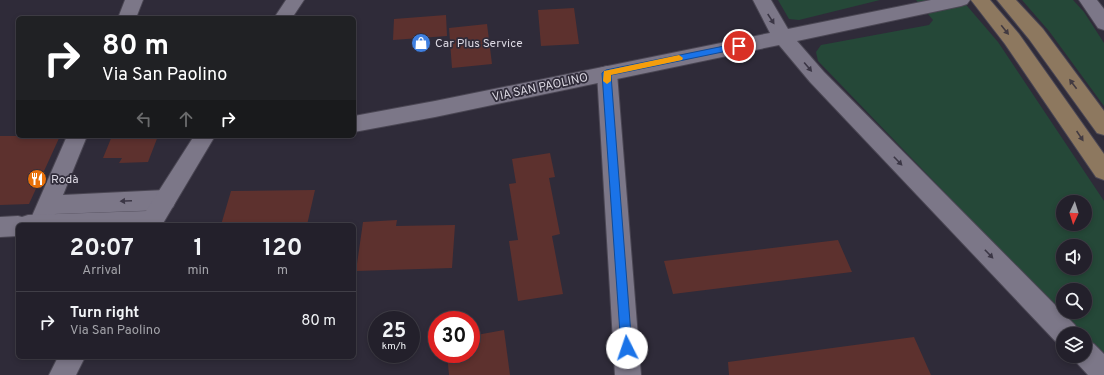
<!DOCTYPE html>
<meta charset="utf-8">
<style>
body{margin:0;font-family:Overpass,sans-serif;background:#2b2833;color:#f1f3f6;height:100vh;display:flex;flex-direction:column;font-size:15px;white-space:nowrap}
*{box-sizing:border-box;margin:0}
p{font-size:13px;color:#a3a3a9}
.icon{flex:none;width:22px;height:22px;fill:none;stroke:currentColor;stroke-width:2;stroke-linecap:round;stroke-linejoin:round}
.map{position:relative;flex:1;overflow:hidden}
.details{position:absolute;left:16px;top:223px;width:340px;height:136px;display:flex;flex-direction:column;background:#23202b;border-radius:6px;box-shadow:0 2px 6px #0003,0 0 0 1px #403e47}
.details>*{flex:none}
.hud{position:absolute;left:16px;top:16px;width:340px;height:122px;border-radius:6px;box-shadow:0 2px 6px #0003,0 0 0 1px #403e47;background:#202124;color:#fff;overflow:hidden}
.needle{width:26px;rotate:184deg}
.fabs{position:absolute;left:1056px;top:195px;display:grid;gap:8px}
.fabs a{display:grid;place-items:center;width:36px;height:36px;border-radius:50%;background:#23202b;box-shadow:0 2px 6px #0003,0 0 0 1px #403e47;font-size:20px}
.speed{position:absolute;left:368px;top:311px;display:flex;gap:8px;font-size:20px;font-weight:700;text-align:center}
.speed>*{display:grid;place-content:center;width:52px;height:52px;border-radius:50%;background:#23202b;box-shadow:0 2px 6px #0003,0 0 0 1px #403e47;line-height:1}
.speed small{font-size:10px;font-weight:400}
.speed .limit{border:6px solid #d22;background:#fff;color:#111}
.pin{position:absolute;display:grid;place-items:center;width:34px;height:34px;color:#fff;margin:-17px;border:2px solid #fff;border-radius:50%;box-shadow:0 1px 4px #0007}
.me{position:absolute;width:44px;margin:-22px;rotate:356deg;stroke-linejoin:round;filter:drop-shadow(0 0 3px #0008)}
.turn{display:flex;align-items:center;gap:14px;height:84px;padding:0 20px;font-size:18px}
.turn .icon{width:52px;height:52px;stroke-width:2.5}
.turn b{display:block;font-size:28px;line-height:34px}
.lanes{display:flex;align-items:center;height:38px;padding:0 20px;background:#0003;justify-content:center;gap:20px;direction:ltr}
.lanes .off{opacity:.35}
.eta{display:flex;justify-content:space-evenly;align-items:center;height:68px;text-align:center}
.eta b{font-size:24px;font-weight:700;line-height:28px}
ul{padding:0;list-style:none}
li{display:flex;align-items:center;gap:12px;height:60px;padding:0 20px;border-top:1px solid #403e47}
li div{flex:1}
li b{display:block;font-size:15px}
li em{font-style:normal}
.map>svg:first-child{display:block}
.green{fill:#254838;fill-rule:evenodd}
.building{fill:#5d312e}
.lines{fill:none;stroke-linecap:round;stroke-linejoin:round}
.minor-casing{stroke:#4a4653;stroke-width:2}
.tertiary-casing{stroke:#4a4653;stroke-width:2}
.secondary-casing{stroke:#4a4653;stroke-width:2}
.minor{fill:#7c7788;fill-rule:evenodd}
.tertiary{fill:#7c7788;fill-rule:evenodd}
.secondary{fill:#8d785f;fill-rule:evenodd}
.oneway{fill:#3b3645}
.oneway2{fill:#423a41}
.route{fill:#1a73e8;stroke:#114b97}
.slow{fill:#f59e0b}
.labels{text-anchor:middle;stroke-width:3.5;stroke-linejoin:round;paint-order:stroke}
.poi-label{font-size:12px;fill:#dcd9e3;stroke:#2f2b39;text-anchor:start}
.street-label{font-size:12px;fill:#dcd9e3;stroke:#2f2b39}
</style>
<div class="map">
<svg width="1104" height="375" viewBox="0 0 1104 375">
<rect width="100%" height="100%" fill="#2f2b39"/>
<path class="green" d="M778,0H880L799,20L789,19Z
M916,0H962L998,42L1104,201V358L1085,338V334H1081L818,61L816,52L821,45L929,25L933,20ZM1063,202H1085V224H1063ZM1063,246H1085V268H1063ZM1063,290H1085V312H1063Z
M1022,0H1073L1084,12L1104,43V106L1049,31Z"/>
<path class="building" d="M574,8L579,44L541,46L538,10Z
M446,15L447,36L393,40L394,19Z
M487,24L492,64L452,68L449,28Z
M0,136H60L29,204L0,205Z
M112,136H158L148,162L119,163L122,158H103Z
M550,153L555,177L549,178L560,234L552,236L563,294L518,301L509,241L518,240L509,184L516,183L512,159Z
M315,190L307,225H221L231,191Z
M397,220L396,226L455,225L452,268L356,271L363,222Z
M838,240L852,272L673,294L664,261Z
M504,330L510,375H449L447,354H471V336Z
M914,337L931,375H729L728,362Z"/>
<g class="lines">
<defs>
<path id="minor" d="M125,0H143L136,18H118Z
M607,66L614,68L617,73L641,375H615L597,73L600,68Z
M67,136H87L63,195L165,190L173,193L176,200L173,207L165,210L55,214L51,223L46,225L35,223L32,216Z"/>
<path id="tertiary" d="M286,0H304L292,18H274Z
M753,0H771L788,29L931,0H970L967,4L961,6L797,41L824,72L1075,325L1079,334H1063V345L1057,343L810,82L779,45L435,117L354,132V116L435,101L770,33Z
M1079,0H1097L1104,9V30L1098,28Z
M194,136H215L162,225H18V236L0,237V217L18,216L22,217L28,215L146,211Z
M1085,340L1094,344L1104,354V375H1088L1076,362L1073,356H1085Z
M58,357H85L76,375H49Z"/>
<path id="secondary" d="M971,0H990L1019,34L1104,154V180L1096,177L1005,44Z
M997,0H1016L1043,29L1104,111V135L1097,133L1029,39Z"/>
</defs>
<use href="#minor" class="minor-casing"/>
<use href="#tertiary" class="tertiary-casing"/>
<use href="#secondary" class="secondary-casing"/>
<use href="#minor" class="minor"/>
<use href="#tertiary" class="tertiary"/>
<use href="#secondary" class="secondary"/>
</g>
<defs><path id="oneway-solid" d="M-6-.8H1V-3.2L6.5 0L1 3.2V.8H-6Z"/></defs>
<g class="oneway">
<use href="#oneway-solid" transform="translate(771 19) rotate(57)"/>
<use href="#oneway-solid" transform="translate(808 67) rotate(50)"/>
<use href="#oneway-solid" transform="translate(898 161) rotate(46)"/>
<use href="#oneway-solid" transform="translate(126 201) rotate(177)"/>
<use href="#oneway-solid" transform="translate(989 254) rotate(46)"/>
</g>
<g class="oneway2">
<use href="#oneway-solid" transform="translate(1005 30) rotate(51)"/>
<use href="#oneway-solid" transform="translate(1073 84) rotate(-127)"/>
<use href="#oneway-solid" transform="translate(1080 136) rotate(56)"/>
</g>
<path class="route" d="M739,43L742,44V48L611,75L632,348L630,352L627,353L623,352L621,348L602,73L606,70Z"/>
<path class="slow" d="M679,55L683,58L682,60L611,75V81L607,84L603,81L604,71Z"/>
<defs>
<symbol id="shop-disc" viewBox="-11 -11 22 22"><circle r="9.5" fill="#3f7fe0" stroke="#2f2b39"/><path d="M-5-2.5h2.3a2.7 3.5 0 0 1 5.4 0H5L5.5 6h-11ZM-1.5-2.5h3a1.5 2.3 0 0 0-3 0Z" fill="#fff"/></symbol>
<symbol id="restaurant-disc" viewBox="-11 -11 22 22"><circle r="9.5" fill="#e8710a" stroke="#2f2b39"/><path d="M-5-6h1v4h1v-4h1v4h1v-4h1v5L-1.5 .5V6h-2V.5L-5-1ZM5-6V6H3V1.5H1.5Q1.5-4 5-6Z" fill="#fff"/></symbol>
</defs>
<g fill-rule="evenodd">
<use href="#shop-disc" x="410" y="32" width="22" height="22"/>
<use href="#restaurant-disc" x="26" y="168" width="22" height="22"/>
</g>
<g class="labels">
<g class="poi-label">
<text x="435" y="47">Car Plus Service</text>
<text x="51" y="183">Rodà</text>
</g>
<g class="street-label">
<text transform="translate(540 87) rotate(-12)" y="4">VIA SAN PAOLINO</text>
</g>
</g>
</svg>
<div class="fabs">
<a><svg class="needle" viewBox="-14 -14 28 28"><path d="M0-13l5 13h-10z" fill="#e53935"/><path d="M0 13l5-13h-10z" fill="#a3a3a9"/></svg></a>
<a><svg class="icon" aria-label="sound" viewBox="0 0 24 24"><path d="M4 9h4l5-4v14l-5-4H4zM17 9q2 3 0 6"/></svg></a>
<a><svg class="icon" aria-label="search" viewBox="0 0 24 24"><circle cx="10" cy="10" r="6"/><path d="M15 15l6 6"/></svg></a>
<a><svg class="icon" aria-label="layers" viewBox="0 0 24 24"><path d="M12 4l9 5-9 5-9-5zM3 14l9 5 9-5"/></svg></a>
</div>
<div class="speed"><div>25<small>km/h</small></div><div class="limit">30</div></div>
<div class="pin" style="left:739px;top:46px;background:#d93025"><svg class="icon" aria-label="arrive" viewBox="0 0 24 24"><path d="M6 21V4h12l-3 4 3 4H6"/></svg></div>
<svg class="me" style="left:627px;top:348px" viewBox="-20 -20 40 40"><circle r="19" fill="#fff"/><path d="M0-13L10 11 0 6-10 11z" fill="#1a73e8"/></svg>
<div class="hud">
<div class="turn"><svg class="icon" aria-label="right" viewBox="0 0 24 24"><path d="M7 20v-9h11M14 6l5 5-5 5"/></svg><div><b>80 m</b>Via San Paolino</div></div>
<div class="lanes"><svg class="icon off" aria-label="left" viewBox="0 0 24 24"><path d="M17 20v-9H6M10 6l-5 5 5 5"/></svg><svg class="icon off" aria-label="ahead" viewBox="0 0 24 24"><path d="M12 20V5M6 11l6-6 6 6"/></svg><svg class="icon" aria-label="right" viewBox="0 0 24 24"><path d="M7 20v-9h11M14 6l5 5-5 5"/></svg></div>
</div>
<section class="details">
<div class="eta">
<div><b>20:07</b><p>Arrival</p></div>
<div><b>1</b><p>min</p></div>
<div><b>120</b><p>m</p></div>
</div>
<ul>
<li><svg class="icon" aria-label="right" viewBox="0 0 24 24"><path d="M7 20v-9h11M14 6l5 5-5 5"/></svg><div><b>Turn right</b><p>Via San Paolino</p></div><em>80 m</em></li>
</ul>
</section>
</div>
